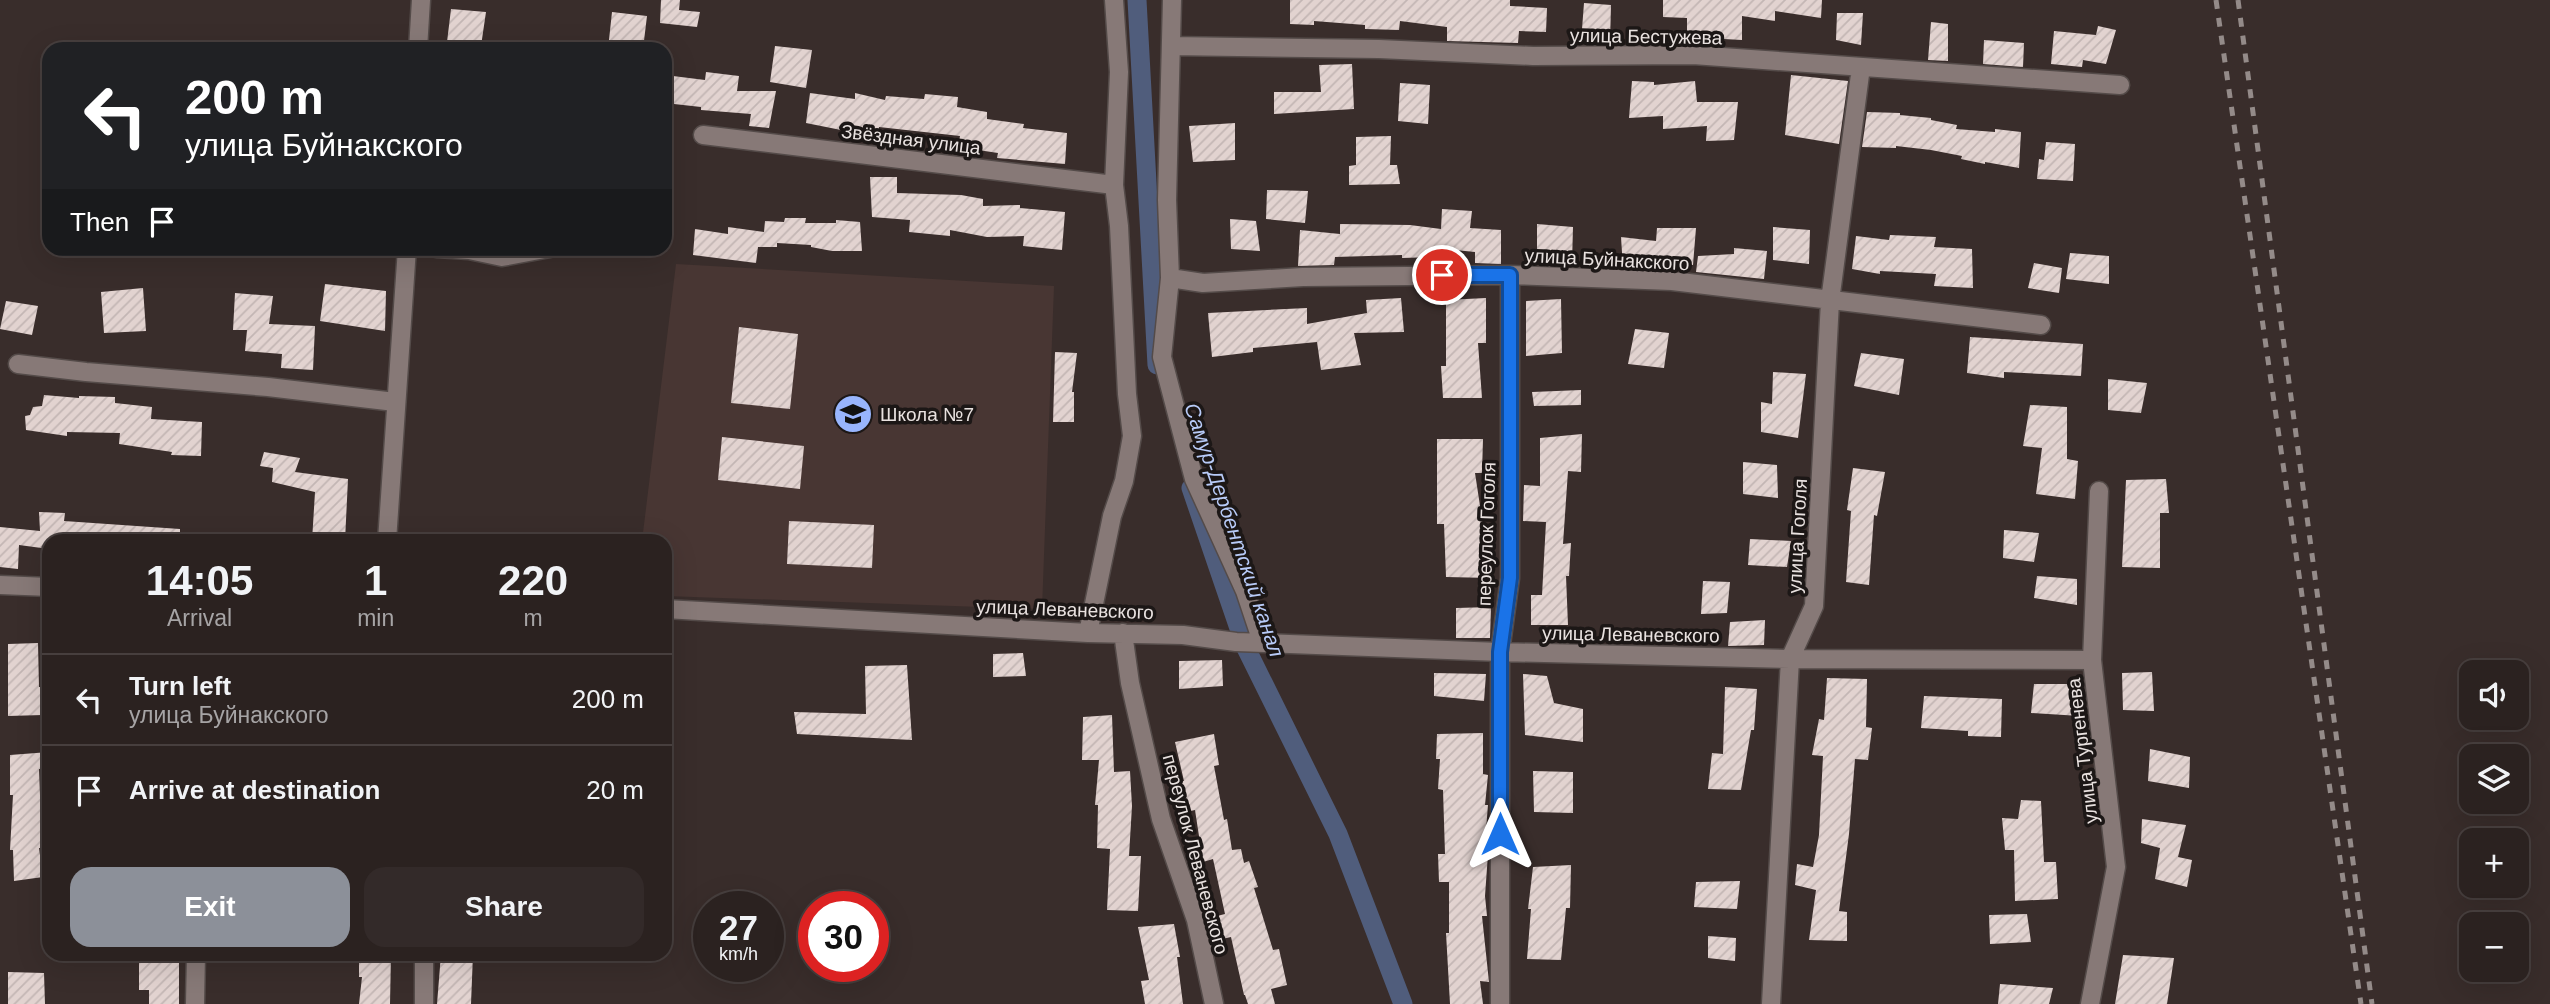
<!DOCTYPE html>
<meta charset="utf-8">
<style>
body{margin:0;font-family:Arial,sans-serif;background:#332a29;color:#f1f3f6;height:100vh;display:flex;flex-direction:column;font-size:26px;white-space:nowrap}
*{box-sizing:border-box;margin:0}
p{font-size:23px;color:#a6a4a5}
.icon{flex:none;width:38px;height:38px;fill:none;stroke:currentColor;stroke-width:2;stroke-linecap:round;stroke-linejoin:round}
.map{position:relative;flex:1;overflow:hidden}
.sheet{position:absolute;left:42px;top:534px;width:630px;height:427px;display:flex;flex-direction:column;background:#2b2220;border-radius:21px;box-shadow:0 7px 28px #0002,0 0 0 2px #473f3e}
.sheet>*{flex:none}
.top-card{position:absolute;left:42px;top:42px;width:630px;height:214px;border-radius:21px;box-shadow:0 7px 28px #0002,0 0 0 2px #473f3e;background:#202124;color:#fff;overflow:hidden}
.controls{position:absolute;left:2459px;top:660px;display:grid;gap:14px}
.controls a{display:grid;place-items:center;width:70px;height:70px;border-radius:14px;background:#2b2220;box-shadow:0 7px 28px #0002,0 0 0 2px #473f3e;font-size:35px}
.speed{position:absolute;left:693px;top:891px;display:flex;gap:14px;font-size:35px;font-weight:700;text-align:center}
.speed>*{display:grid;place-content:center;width:91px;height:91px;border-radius:50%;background:#2b2220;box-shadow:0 7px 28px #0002,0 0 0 2px #473f3e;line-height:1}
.speed small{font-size:18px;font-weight:400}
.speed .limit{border:10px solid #d22;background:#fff;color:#111}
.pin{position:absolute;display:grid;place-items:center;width:60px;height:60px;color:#fff;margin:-30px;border:4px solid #fff;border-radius:50%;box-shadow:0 2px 7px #0007}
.me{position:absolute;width:77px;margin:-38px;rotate:0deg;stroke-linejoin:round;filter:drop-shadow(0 0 5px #0008)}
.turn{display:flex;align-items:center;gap:24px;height:147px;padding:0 28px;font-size:32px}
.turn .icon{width:91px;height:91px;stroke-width:2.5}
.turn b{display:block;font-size:49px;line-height:60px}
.then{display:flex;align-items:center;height:66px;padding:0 28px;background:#0003;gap:14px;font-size:26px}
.eta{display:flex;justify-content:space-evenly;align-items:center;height:119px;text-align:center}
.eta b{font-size:42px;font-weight:800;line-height:49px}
.button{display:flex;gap:14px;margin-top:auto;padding:14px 28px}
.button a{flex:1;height:80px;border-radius:21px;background:#8c9099;color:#fff;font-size:28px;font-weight:800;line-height:80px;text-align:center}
.button a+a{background:#332a29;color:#f1f3f6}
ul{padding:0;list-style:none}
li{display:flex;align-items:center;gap:21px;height:91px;padding:0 28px;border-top:2px solid #473f3e}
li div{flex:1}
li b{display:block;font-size:26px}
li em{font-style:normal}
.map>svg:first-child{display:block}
.built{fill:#483633}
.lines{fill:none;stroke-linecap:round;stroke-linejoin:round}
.canal{stroke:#505d7c;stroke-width:19}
.building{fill:url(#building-hatch)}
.minor-casing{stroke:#544b49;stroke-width:21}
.minor{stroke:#877977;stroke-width:18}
.rail{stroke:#948b89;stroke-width:5;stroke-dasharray:9 9;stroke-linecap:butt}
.route-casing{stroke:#114b97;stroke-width:18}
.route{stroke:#1a73e8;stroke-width:12}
.labels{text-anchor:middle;stroke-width:7;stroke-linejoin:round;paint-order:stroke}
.street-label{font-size:19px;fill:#e9e2e0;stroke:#1c1716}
.poi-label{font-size:19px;fill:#e9e2e0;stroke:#1c1716;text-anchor:start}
.water-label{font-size:21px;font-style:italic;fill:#b8cbf8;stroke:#1c1716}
</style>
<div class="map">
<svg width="2550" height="1004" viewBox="0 0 2550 1004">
<defs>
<pattern id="building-hatch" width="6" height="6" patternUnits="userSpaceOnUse" patternTransform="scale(1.75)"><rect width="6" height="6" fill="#e2d3d0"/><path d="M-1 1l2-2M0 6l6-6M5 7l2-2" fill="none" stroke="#c3b6b4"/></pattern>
</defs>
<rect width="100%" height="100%" fill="#392d2b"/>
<path class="built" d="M676,264L1054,286L1042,609L665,596V541H642Z"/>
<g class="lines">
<path class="canal" d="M1137,0L1157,365
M1191,488L1245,646L1338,834L1403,1004"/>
</g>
<path class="building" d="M661,0H680L679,10L700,12L697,27L660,23Z
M1290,0H1510V6L1547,8L1546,32L1519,31L1518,43L1447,41V27L1400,21L1399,30L1365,29V25L1314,21V25L1290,24Z
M1663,0H1822L1821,18L1775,11V21L1742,16V40L1687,37V18L1663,17Z
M1584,3L1611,5L1610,43L1581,42Z
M451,9L486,12L481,46L447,42Z
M612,12L647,16L643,49H608Z
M1837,13H1863L1861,45L1836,40Z
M1931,22L1948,24V61L1928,60Z
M2098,26L2116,30L2106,64L2083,60L2082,67L2051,64L2054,31L2096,35Z
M1984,40L2024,43L2023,67L1983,64Z
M775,46L812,50L806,88L770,82Z
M1352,64L1354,109L1274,114V92H1321L1319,65Z
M706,72L739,76L737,91H776L769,128L749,126L751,114L701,110V107L665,103V75L705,80Z
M1791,75L1848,81L1839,144L1785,135Z
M1632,81L1654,82V85L1695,81L1697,102H1738L1734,140L1706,141L1707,126L1663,129V116L1629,118Z
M1400,83L1430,85L1428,124L1398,121Z
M810,93L855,99V93L885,100L886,96L924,99L925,94L958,97L957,107L987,112V119L1024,124L1023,128L1067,133L1065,164L997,158L998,153L958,147L960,136L879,127L878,136L841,127V130L806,123Z
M1867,112L1900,113V115L1931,118V120L1957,125L1956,129L1995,132V129L2021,132L2019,168L1985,162V164L1961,159L1962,156L1931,150L1896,146V148L1862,147Z
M1235,123V160L1193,162L1189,126Z
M1391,136L1390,165H1397L1400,184L1349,185V166L1356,165V137Z
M2046,142L2075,144L2073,181L2037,179L2039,159L2044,160Z
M870,177H897V193L961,195L983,199V206L1020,205V208L1065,212L1062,250L1023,246L1024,236L987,237L950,230V236L909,232L910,220L872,217Z
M1267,190L1308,191L1305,223L1266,219Z
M1442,209L1472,211L1470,228L1501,230V264L1475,263V252L1435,248V257L1402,258V255L1335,257L1334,265L1298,266L1300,230L1340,234V224L1410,225L1441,229Z
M785,218H806L805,223H836V220L860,222L862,251H832L811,247V245L777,243V247H758L756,263L693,255L695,229L728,234V227L764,232L765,221L784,222Z
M1230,219L1256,221L1260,251L1231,249Z
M1537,224L1573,227L1572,264L1537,260Z
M1773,227L1810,230L1809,264L1773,260Z
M1657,228H1696L1693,265L1650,260V269L1623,268L1621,237L1656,241Z
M1890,235L1936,237L1934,247L1972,249L1973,288L1934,286L1936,274L1880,271V274L1852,269L1856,236L1889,240Z
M1734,248L1767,251L1764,279L1696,272L1698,256L1734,254Z
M2070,253L2109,256V284L2066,279Z
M2034,263L2062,268L2059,293L2028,288Z
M325,284L386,291L385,331L320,321Z
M143,288L146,331L104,333L101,292Z
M235,293L273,296L269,324L315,326L313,370L281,368L282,354L245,351L247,330H233Z
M1401,298L1404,332L1354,333L1361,365L1321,370L1317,342L1253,348V352L1212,357L1208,313L1307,308V324L1367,313L1366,300Z
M1486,298V343H1478L1482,398H1443L1441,366H1446V300Z
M1561,299L1562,353L1526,356V301Z
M6,301L38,306L32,335L0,329Z
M739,327L798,334L790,409L731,403Z
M1635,329L1669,333L1664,368L1628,364Z
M1970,337L2083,344L2081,376L2004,372V378L1967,373Z
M1055,352L1077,353L1072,392H1074V422H1053Z
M1861,353L1904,359L1899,395L1854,386Z
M1773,372L1806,374L1798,438L1761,432V402L1772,404Z
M2108,379L2147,383L2141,413L2108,410Z
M1581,390V405L1534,406L1532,392Z
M44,395L79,398V396L115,397V403L152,407L151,419L202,422L201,456L171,455L172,452L119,444L120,433L67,432V436L26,430L25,416L30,415L33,407L42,406Z
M2030,405L2067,407V459L2078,461L2075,499L2036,494L2042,448L2023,446Z
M1582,434L1581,472L1568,471L1563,544L1571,543L1569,576H1566L1568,625H1531V595H1542L1546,522L1523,521L1524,485L1540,486V438Z
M722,437L804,446L800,489L718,480Z
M1437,439H1483L1482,473H1475L1486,545L1492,544L1491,578L1446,577L1444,524H1437Z
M264,452L300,458L295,472L348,479L345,541H312L315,492L272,482L273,468L260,466Z
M1743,462L1777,465L1778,498L1743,494Z
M1853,468L1885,472L1877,516L1874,515L1869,585L1846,582L1851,511L1847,510Z
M2166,479L2169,513H2160V568L2122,567L2126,480Z
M39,512L65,513L64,521L180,529V541H49V549L19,545L18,569L0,567V527L40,531Z
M789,521L874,525L872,568L787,564Z
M2004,530L2039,533L2034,562L2003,558Z
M1750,539L1791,541L1787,567L1748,565Z
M2037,576L2077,579V605L2034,598Z
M1703,581L1730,582L1727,613L1701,614Z
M1491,607L1490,638H1456V608Z
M1765,620L1764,645L1728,646L1730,622Z
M38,643L39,687H42L43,715L8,716V644Z
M1023,653L1026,676L993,677V654Z
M1222,660L1223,686L1179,689V661Z
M907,665L912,740L797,734L794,712L866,714L865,666Z
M2152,672L2154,711L2123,710L2122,673Z
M1434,673L1486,674L1484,701L1434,696Z
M1523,674L1547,676L1554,703L1583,709V742L1525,735Z
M1827,678L1867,679L1866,727L1872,728L1868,760L1855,759L1849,834L1839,911L1847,912V941L1809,940L1816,890L1795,885L1797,864L1813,867L1819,835L1823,756L1812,755L1819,719L1824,720Z
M2034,684H2082L2080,716L2031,713Z
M1725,687L1757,689L1754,730H1751L1741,790L1708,789L1712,753L1723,754Z
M1924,696L2002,699L2001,737L1968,736V731L1921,728Z
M1112,715L1114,772L1130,771L1132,806L1129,856H1141L1138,911L1107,910L1110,849L1097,848L1098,805H1095L1099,760H1082L1083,717Z
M1483,733V774L1488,775L1485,805H1488L1484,854H1488L1485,896L1487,916H1482L1489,982L1480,981L1483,1004H1450L1446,933H1449V882H1439L1438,854H1445L1443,790L1438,789L1440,759H1436L1437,734Z
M1214,734L1219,765L1214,766L1224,820L1227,819L1232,850L1241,849L1244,863L1249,861L1258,887L1254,888L1273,950L1279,949L1287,985L1271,989L1275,1004H1248L1245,995H1244L1231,937L1222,939L1217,916L1225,914L1213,859L1203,862L1195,810L1186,812L1181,781H1184L1175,742Z
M2150,749L2190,757L2189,788L2148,781Z
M49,752V769H39L42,848H39L43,877L14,881L13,850H10L13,795H10V755Z
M1533,771L1573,772V813L1534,812Z
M2021,800L2041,801L2044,862H2056L2058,899L2015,901L2014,850H2005L2002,818L2018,819Z
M2142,819L2186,825L2178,857L2192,860L2187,887L2155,879L2160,848L2141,843Z
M1571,865L1570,908H1566L1561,960L1527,959L1531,909H1528L1533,867Z
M1740,881L1737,909L1694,907L1696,882Z
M2027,914L2031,942L1990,944L1989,915Z
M1174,924L1180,957H1177L1183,1004H1145L1141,981L1149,980L1138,927Z
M1708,936L1736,938L1735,961L1708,958Z
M359,954H391L390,1004H359L362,977H359Z
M441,954H473L471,1004H437Z
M2123,955L2174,958L2167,1004H2115Z
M179,956V1004H149V990H139V958Z
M8,972L44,973L45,1004H8Z
M2000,984L2053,988L2049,1004H1998Z"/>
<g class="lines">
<defs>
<path id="minor" d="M1172,0L1167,200L1170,278L1162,357L1194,479L1245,591L1262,642
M1171,46L1379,49L1533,56L1693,55L2120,85
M418,49L421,0
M703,135L1114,185
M437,248L469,250L502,257L550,248
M1170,278L1203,283L1303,277L1510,275L1672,281L2041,325
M18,364L86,372L268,387L395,402
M387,541L407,248
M0,585L49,587
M665,609L1088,633L1183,635L1236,642L1500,652L1790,659L2092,660
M1088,633L1112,516L1124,481L1132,436L1127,394L1119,226L1114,185L1119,72L1114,0
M1123,633L1130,683L1161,819L1196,920L1214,1004
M424,954V1004
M195,1004L196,954
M1500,1004V652L1510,578V275
M1771,1004L1790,659L1814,606L1830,301L1861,67
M2090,1004L2116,867L2092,660L2099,491"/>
</defs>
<use href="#minor" class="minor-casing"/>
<use href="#minor" class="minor"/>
<path class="rail" d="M2216,0L2361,1004
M2238,0L2372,1004"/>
</g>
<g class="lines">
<defs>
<path id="route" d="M1442,275H1510V578L1500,652V834"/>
</defs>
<use href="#route" class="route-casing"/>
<use href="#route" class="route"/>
</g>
<defs>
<symbol id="school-disc" viewBox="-11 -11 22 22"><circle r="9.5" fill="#98b5fd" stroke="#1c1716"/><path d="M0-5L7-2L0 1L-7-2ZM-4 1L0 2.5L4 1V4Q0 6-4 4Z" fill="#111"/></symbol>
</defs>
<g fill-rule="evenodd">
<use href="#school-disc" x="831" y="392" width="44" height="44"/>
</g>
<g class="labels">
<g class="street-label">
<text transform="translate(1646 36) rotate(1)" y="7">улица Бестужева</text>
<text transform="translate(911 139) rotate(7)" y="7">Звёздная улица</text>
<text transform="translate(1607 259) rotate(3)" y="7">улица Буйнакского</text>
<text transform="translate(1486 534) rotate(-88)" y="7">переулок Гоголя</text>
<text transform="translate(1797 536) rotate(-87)" y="7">улица Гоголя</text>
<text transform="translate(1065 609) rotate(2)" y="7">улица Леваневского</text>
<text transform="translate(1631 634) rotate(1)" y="7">улица Леваневского</text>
<text transform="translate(2082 751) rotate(-97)" y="7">улица Тургенева</text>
<text transform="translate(1196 854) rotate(75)" y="7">переулок Леваневского</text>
</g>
<g class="poi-label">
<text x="880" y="421">Школа №7</text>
</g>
<g class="water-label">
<text transform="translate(1234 530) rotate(71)" y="7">Самур-Дербентский канал</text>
</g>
</g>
</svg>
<div class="controls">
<a><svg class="icon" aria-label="sound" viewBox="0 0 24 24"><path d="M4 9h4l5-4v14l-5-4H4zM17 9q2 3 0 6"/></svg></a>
<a><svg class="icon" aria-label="layers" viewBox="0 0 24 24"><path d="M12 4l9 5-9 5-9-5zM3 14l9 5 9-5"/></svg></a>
<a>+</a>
<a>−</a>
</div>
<div class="speed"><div>27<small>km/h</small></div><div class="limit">30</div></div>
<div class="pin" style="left:1442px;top:275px;background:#d93025"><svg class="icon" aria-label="arrive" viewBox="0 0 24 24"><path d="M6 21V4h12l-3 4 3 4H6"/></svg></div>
<svg class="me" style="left:1500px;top:834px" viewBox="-20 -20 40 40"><path d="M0-17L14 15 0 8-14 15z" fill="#1a73e8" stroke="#fff" stroke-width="4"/></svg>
<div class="top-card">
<div class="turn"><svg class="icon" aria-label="left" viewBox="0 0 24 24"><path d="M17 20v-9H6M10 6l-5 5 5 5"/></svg><div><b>200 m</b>улица Буйнакского</div></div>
<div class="then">Then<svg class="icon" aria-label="arrive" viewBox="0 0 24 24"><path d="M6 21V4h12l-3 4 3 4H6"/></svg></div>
</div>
<section class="sheet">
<div class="eta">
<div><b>14:05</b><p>Arrival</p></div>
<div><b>1</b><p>min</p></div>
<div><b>220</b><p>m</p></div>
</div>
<ul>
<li><svg class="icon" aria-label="left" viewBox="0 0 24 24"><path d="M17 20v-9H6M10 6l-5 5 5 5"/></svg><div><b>Turn left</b><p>улица Буйнакского</p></div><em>200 m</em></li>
<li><svg class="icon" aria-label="arrive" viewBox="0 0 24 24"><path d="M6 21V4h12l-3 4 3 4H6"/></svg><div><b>Arrive at destination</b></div><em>20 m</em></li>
</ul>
<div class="button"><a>Exit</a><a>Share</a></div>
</section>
</div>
